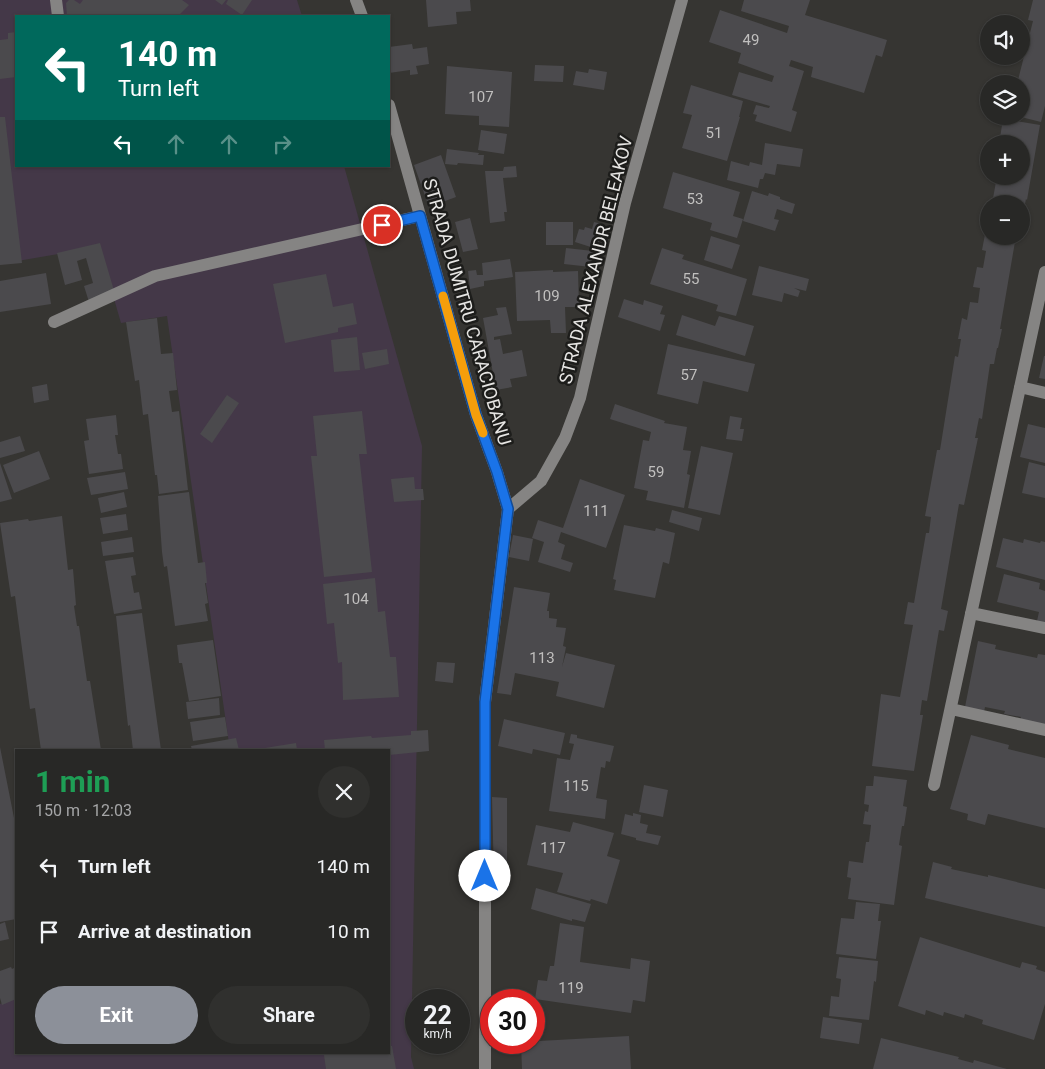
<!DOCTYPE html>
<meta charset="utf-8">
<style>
body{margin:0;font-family:Roboto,sans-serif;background:#30302e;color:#f1f3f6;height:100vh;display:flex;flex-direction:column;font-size:19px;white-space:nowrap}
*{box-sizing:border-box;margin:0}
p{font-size:16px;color:#a5a6a7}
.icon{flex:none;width:28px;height:28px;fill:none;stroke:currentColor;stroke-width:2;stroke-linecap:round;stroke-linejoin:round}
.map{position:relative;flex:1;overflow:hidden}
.side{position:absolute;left:15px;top:749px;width:375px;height:305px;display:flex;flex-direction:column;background:#282826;border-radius:0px;box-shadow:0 1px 4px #0004,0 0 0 1px #444443}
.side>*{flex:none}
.top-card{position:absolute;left:15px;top:15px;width:375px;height:152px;border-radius:0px;box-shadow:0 1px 4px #0004,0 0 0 1px #444443;background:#00695c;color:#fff;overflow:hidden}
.tools{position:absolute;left:980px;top:15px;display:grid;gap:10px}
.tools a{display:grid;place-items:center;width:50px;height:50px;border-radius:50%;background:#282826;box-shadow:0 1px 4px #0004,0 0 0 1px #444443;font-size:25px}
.speed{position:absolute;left:405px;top:989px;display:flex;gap:10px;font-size:25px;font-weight:700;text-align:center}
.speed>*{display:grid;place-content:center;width:65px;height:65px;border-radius:50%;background:#282826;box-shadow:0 1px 4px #0004,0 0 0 1px #444443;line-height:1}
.speed small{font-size:12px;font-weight:400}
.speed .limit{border:8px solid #d22;background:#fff;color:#111}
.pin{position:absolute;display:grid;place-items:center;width:42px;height:42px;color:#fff;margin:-21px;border:2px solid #fff;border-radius:50%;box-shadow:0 1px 5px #0007}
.me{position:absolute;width:55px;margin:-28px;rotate:0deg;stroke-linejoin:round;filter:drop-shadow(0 0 4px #0008)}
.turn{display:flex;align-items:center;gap:18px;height:105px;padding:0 20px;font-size:22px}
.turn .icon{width:65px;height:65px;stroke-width:2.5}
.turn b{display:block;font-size:35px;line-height:42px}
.lanes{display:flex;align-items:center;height:48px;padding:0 20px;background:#0003;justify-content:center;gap:25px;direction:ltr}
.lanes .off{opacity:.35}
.round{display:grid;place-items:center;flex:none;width:52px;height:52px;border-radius:26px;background:#30302e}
.overview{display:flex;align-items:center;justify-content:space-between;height:85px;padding:0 20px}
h1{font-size:30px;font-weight:700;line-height:38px;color:#1e9e55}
.primary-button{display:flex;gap:10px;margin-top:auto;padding:10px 20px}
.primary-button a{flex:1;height:58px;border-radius:30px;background:#8c9099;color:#fff;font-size:20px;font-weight:700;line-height:58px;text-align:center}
.primary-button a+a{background:#30302e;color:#f1f3f6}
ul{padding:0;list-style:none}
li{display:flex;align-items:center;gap:15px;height:65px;padding:0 20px}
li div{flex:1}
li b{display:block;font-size:19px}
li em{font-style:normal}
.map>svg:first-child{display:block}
.commercial{fill:#443848}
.building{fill:#4b4a4d}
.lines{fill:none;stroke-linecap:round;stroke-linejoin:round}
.minor{stroke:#858483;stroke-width:12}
.route-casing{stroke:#114b97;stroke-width:12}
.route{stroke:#1a73e8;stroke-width:9}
.slow{stroke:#f59e0b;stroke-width:9}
.labels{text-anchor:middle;stroke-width:5;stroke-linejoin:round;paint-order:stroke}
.number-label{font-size:15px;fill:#c0bfbe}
.street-label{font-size:18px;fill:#e7e6e4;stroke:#1d1d1b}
</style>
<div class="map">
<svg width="1045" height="1069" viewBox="0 0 1045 1069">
<rect width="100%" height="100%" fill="#363532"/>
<path class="commercial" d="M0,0H297L302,16H16V166H344L422,446L411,1057L414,1069H0V1004L16,998V1052H389V750H230L167,316L121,323L99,247L0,264Z"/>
<path class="building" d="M69,0H74L80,4L83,0H182L189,5L178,16H67L66,3Z
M215,0H226L222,5Z
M228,0H252L242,15L226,4Z
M426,0H470L471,11L456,12L457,24L428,27Z
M744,0H810L805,15L887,40L882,57L876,55L864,93L811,77L813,67L791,60L789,66L804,71L792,110L797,112L791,132L755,121L757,115L753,114L756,105L769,108L770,106L732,95L739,72L772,82L774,76L738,63L741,53L709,42L720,10L787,33L789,26L741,11Z
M1033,0H1045V106L1041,122L1021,117V84H1017L1033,21L1028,20Z
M16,32V77L0,79V40L8,39V33Z
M412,44L413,49L427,47L429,64L416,66L418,74L410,75V70L389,73V47Z
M535,65L564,66L563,82L534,81Z
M447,66L512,72L509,127L479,125V116L445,114Z
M589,69L607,72L604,90L573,85L576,71L588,73Z
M691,85L743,101L739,117H740L727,161L682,148L692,115L683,113Z
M0,117H5L22,263L0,265Z
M1003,119L1040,125L1027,200L1026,199L1022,218L1021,204H992L997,176H1021V144H999Z
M481,130L507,134L504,154L478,150Z
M765,143L803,149L800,167L777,164L775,175L765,173L763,179H760L758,188L727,180L731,161L749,166L750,162L762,165Z
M447,149L479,153L478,155H484L483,165L458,163L457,165L445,164Z
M441,155L456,197L429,207L414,165Z
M516,166L517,177L503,178L507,212H504L505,221L490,223L485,171H503L504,167Z
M673,172L740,192L733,216L743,219L737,238L710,230L712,223L663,208Z
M752,191L768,196L769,193L780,197V199L795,204L792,214L777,209L774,219L779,220L775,231L743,221Z
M470,218L478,249L463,252L455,222Z
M988,219L989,236H1016L1000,329H1002L998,348H997L994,364H990L982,419L979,418L975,438H978L964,505L959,504L941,609L948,611L944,631L939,630L927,701L922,700L920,715H923L914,771L872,766L881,694L900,697L913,625L904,624L908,602L914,603L926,533H929L931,517L925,516L937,450H940L955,356L958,357L961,339H958L962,318L967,320L970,302L978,303L980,288L973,287L977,267L983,268L986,251L982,250Z
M546,222H573V245H546Z
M594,222L602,224L600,231L602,232L597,249L575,242L579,229L584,230L585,227L592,229Z
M711,236L740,245L732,269L704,260Z
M100,243L115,294L89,302L84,286L93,283L86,258L77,261L82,280L65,285L57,253Z
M566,248L593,251L591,267L564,264Z
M662,248L684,255L682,259L747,279L736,316L716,311L718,305L650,284Z
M510,259L513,277L484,281V286L470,289L468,271L476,270L477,275H483L482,263Z
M759,266L809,279L806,291L794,288L800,291L798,297L784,293L782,302L752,295Z
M553,270V272L578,271L579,307H565L566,333H551L550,320L517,321L515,272Z
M46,273L51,304L0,312V281Z
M326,274L333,307L353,303L357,324L338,328V332L285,343L273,284Z
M624,299L643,305L644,300L663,306L660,314L665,315L660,331L618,317Z
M506,307L512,334L494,337V340L500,339L503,354L522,350L527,376L510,379L512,387L496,390L483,318L498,315L496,308Z
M682,315L715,326L719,316L754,326L745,356L676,335Z
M157,318L161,354L173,353L177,390L169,391L172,412L179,411L188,490L159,494L157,475H155L148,414L143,415L139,380L135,381L126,322Z
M357,337L360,370L334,372L331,340Z
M668,344L755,364L748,392L703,381L698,404L657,394Z
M387,349L389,364L365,369L362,353Z
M1044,356H1045V379L1039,378Z
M47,384L49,400L34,403L32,387Z
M227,395L239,403L212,443L200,434Z
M615,404L665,421L664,423L687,427L683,450L691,451L687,474L690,475L684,508L646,500L648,491L634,488L643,440L649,441L651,432L610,419Z
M362,411L367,454H359L372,572L324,577L311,456H317L313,416Z
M116,415L118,435H115L118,454H121L123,469L89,474L84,441L89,440L86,419Z
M730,416L742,418L740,429H744L742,441L726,439Z
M1028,424L1045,428V463L1020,457Z
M20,436L25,451L0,458V442Z
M701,446L733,453L720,515L688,508Z
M39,451L50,479L14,493L3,465Z
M1029,462L1045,466V498L1022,493Z
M0,463L12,499L0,502Z
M125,472L128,489L91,495L87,478Z
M414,477L415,489H423L424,500L394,502L391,479Z
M580,479L625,495L606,548L561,532L558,542L565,545L561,559L573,563L570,572L538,562L544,542L532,538L538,520L563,528Z
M124,492L127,507L101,513L98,498Z
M189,492L198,563L205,562L207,583H205L208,603L205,604L208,621L175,626L167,566L164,567L162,552L158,496Z
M672,510L702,518L699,531L669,522Z
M126,514L128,530L103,534L100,518Z
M62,516L68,570L73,569L76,605L74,606L77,626H79L87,681H90L101,750H41L35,708L30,709L15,596L11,597L0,523L28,519L29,521Z
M624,525L655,531L656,528L675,533L669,564L663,562L655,598L614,590L616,580L613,579Z
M513,535L533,539L529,561L509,557Z
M132,537L134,552L103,556L101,542Z
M1003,538L1023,543L1024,539L1040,543L1041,541L1045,542V580L996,567Z
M133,557L136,575L131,576L134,593L139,592L142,609L114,614L105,561Z
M1004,574L1040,583L1039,589L1045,591V623L1037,621L1039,612L997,602Z
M375,578L378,612L385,611L390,657H396L399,697L343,700L342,662L338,663L334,623L327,624L323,584Z
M514,587L550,593L547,611H549V618L557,619L556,627L566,628L563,646L566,647L562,667L566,653L615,665L604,708L556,696L559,682L515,673L511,695L497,693Z
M142,613L161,750H133L130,725L128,726L116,616Z
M213,640L221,696L189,701L182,663H179L177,645Z
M978,641L996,645L995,649L1037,658L1038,654L1045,655V727L1020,721L1021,717L1004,714L1005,711L985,707L984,712L965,707Z
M437,662L455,663L453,683L435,681Z
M219,698L220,715L188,719L186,702Z
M225,717L228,736L193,741L190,722Z
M504,719L565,733L560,755L533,749L532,754L498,746Z
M428,730L429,751L389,755V750L384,749L325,750L324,740L371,736L372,738L411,735V731Z
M571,734L577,735V738L614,746L610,762L606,761L605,768L601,767L596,798L607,800L605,819L549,811L557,758L570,760L574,744L569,743Z
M971,735L1009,745L1008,749L1045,758V828L988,814L985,825L967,820L968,814L950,809Z
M236,738L239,750H192L191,746Z
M296,743L297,750H265V748Z
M0,747L16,828V919L0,922Z
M874,776L907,780L903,806L907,807L904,826H902L899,845L902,846L894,905L848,899L851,878L847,877L849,861L863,863L866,842H869L871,825L863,824L865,811L868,812L869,805L864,804L866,786H873Z
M644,785L668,790L663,817L639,812Z
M492,797L507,798V879L494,880Z
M633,813L641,815L640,823L648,825L646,833L661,836L658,845L636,840V838L621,834L625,814L633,816Z
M573,822L614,833L607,856L620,860L607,904L591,899L590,901L557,892L563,873L527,865L536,825L570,832Z
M933,862L952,867L951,869L988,877V875L1045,889V927L925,898Z
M536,888L591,904L585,922L572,919V921L531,909Z
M856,902L880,904L878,921H881L876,959L836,954L841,918L854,919Z
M5,922L9,939L0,941V924Z
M560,923L584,927L580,962L630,969L631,958L650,961L645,1002L633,1000L631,1013L535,999L538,980L547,981L550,966H554Z
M920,937L1020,968L1022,962L1037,966L1036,969L1045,972V1004L1034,1040L982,1024L983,1020L965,1014L964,1018L944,1012L943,1016L926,1010L925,1015L898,1006Z
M839,957L878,961L876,982L874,981L869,1020L829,1016L831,996L839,997L841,979L836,978Z
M11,967L12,969L16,967V999L2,1005L0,998V971Z
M823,1017L862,1023L859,1044L820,1038Z
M629,1036L631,1069H522L521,1042Z
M881,1038L959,1057L958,1059L973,1063L974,1060L1007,1069H873Z
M389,1046H392L396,1069H326L324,1055L344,1052H389Z"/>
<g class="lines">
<path class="minor" d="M56,0L58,16
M356,0L362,16
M389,105L476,415L497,472L508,509L485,702V1069
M54,322L155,276L420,216
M1020,387L1045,393
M508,509L541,481L565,438L580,398L625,203L682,0
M971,613L1045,628
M951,709L1045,730
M934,785L1045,272"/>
</g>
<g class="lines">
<defs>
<path id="route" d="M382,225L420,216L476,415L497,472L508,509L485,702V876"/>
</defs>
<use href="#route" class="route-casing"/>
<use href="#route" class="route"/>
<path class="slow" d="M443,296L476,415L483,433"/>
</g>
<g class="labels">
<g class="number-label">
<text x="751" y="45">49</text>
<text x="481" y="102">107</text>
<text x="714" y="138">51</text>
<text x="695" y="204">53</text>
<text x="691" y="284">55</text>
<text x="547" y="301">109</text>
<text x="689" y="380">57</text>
<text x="656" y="477">59</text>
<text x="596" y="516">111</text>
<text x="356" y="604">104</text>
<text x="542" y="663">113</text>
<text x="576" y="791">115</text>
<text x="553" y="853">117</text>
<text x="571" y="993">119</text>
</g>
<g class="street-label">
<text transform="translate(596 260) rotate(-76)" y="6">STRADA ALEXANDR BELEAKOV</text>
<text transform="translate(467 312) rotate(74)" y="6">STRADA DUMITRU CARACIOBANU</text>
</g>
</g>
</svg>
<div class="tools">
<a><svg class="icon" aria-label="sound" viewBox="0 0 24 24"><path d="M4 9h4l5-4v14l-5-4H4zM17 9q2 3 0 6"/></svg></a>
<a><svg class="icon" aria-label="layers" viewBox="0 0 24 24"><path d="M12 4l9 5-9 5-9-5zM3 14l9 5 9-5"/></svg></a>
<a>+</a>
<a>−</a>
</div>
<div class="speed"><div>22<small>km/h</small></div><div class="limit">30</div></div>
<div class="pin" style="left:382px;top:225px;background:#d93025"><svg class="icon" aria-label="arrive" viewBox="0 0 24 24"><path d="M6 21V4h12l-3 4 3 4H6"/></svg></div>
<svg class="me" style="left:485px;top:876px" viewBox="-20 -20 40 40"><circle r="19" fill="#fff"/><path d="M0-13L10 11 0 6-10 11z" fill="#1a73e8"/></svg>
<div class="top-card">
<div class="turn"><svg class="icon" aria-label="left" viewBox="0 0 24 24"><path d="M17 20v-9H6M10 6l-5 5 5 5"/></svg><div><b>140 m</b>Turn left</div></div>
<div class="lanes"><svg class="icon" aria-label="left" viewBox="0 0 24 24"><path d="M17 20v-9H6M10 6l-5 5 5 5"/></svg><svg class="icon off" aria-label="ahead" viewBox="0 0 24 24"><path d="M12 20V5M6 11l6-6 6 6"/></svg><svg class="icon off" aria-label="ahead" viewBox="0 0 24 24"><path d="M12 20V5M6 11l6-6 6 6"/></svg><svg class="icon off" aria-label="right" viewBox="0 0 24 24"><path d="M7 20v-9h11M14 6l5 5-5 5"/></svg></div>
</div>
<section class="side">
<div class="overview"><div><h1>1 min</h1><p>150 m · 12:03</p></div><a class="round"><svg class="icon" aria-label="close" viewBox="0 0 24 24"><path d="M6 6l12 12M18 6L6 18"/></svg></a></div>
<ul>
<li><svg class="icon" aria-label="left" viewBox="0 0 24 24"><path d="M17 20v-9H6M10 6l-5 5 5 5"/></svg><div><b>Turn left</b></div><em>140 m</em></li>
<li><svg class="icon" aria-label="arrive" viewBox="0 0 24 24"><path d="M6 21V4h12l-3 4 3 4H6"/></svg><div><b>Arrive at destination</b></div><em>10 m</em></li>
</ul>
<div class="primary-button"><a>Exit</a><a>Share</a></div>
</section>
</div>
